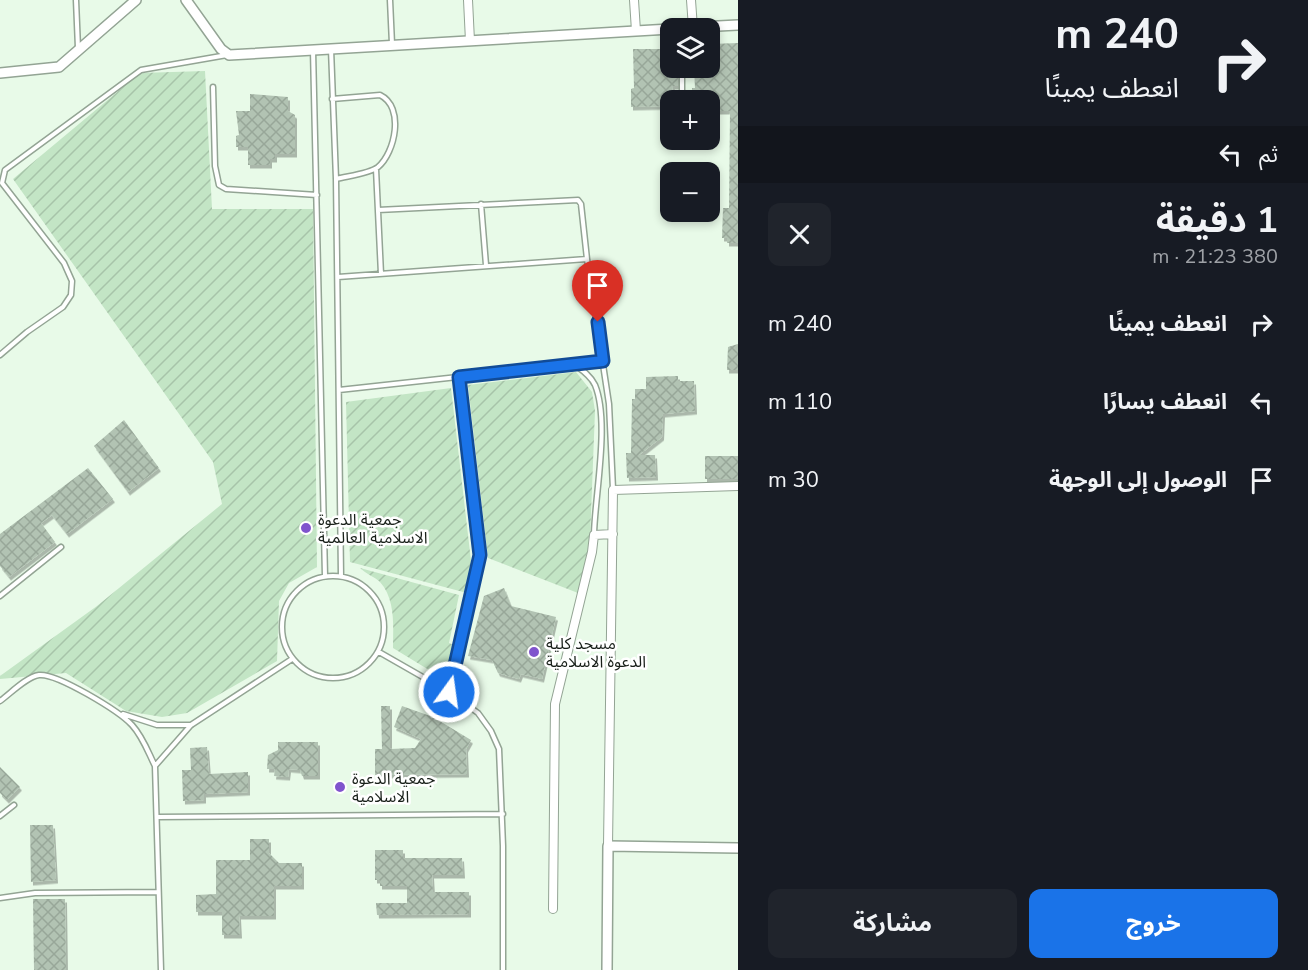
<!DOCTYPE html>
<html lang="ar">
<meta charset="utf-8">
<style>
body{margin:0;font-family:"Nunito Sans","Noto Sans Arabic",sans-serif;background:#20242c;color:#f1f3f6;direction:rtl;height:100vh;display:flex;flex-direction:column;font-size:22px;white-space:nowrap}
*{box-sizing:border-box;margin:0}
p{font-size:20px;color:#9ea1a6}
.icon{flex:none;width:33px;height:33px;fill:none;stroke:currentColor;stroke-width:2;stroke-linecap:round;stroke-linejoin:round}
.map{position:relative;flex:1;overflow:hidden;direction:ltr}
.panel{display:flex;flex-direction:column;background:#171b24;width:570px}
.panel>*{flex:none}
.guide{background:#171b24;color:#f1f3f6;overflow:hidden}
.tools{position:absolute;left:660px;top:18px;display:grid;gap:12px}
.tools a{display:grid;place-items:center;width:60px;height:60px;border-radius:12px;background:#171b24;box-shadow:0 3px 9px #0003;font-size:30px}
.pin{position:absolute;display:grid;place-items:center;width:51px;height:51px;color:#fff;margin:-62px -26px;border-radius:50% 50% 50% 0;rotate:-45deg;box-shadow:0 0 6px #0007}
.pin .icon{rotate:45deg}
.me{position:absolute;width:66px;margin:-33px;rotate:14deg;stroke-linejoin:round;filter:drop-shadow(0 0 4px #0008)}
.turn{display:flex;align-items:center;gap:21px;height:126px;padding:0 30px;font-size:27px}
.turn .icon{width:78px;height:78px;stroke-width:2.5}
.turn b{display:block;font-size:42px;line-height:51px}
.then{display:flex;align-items:center;height:57px;padding:0 30px;background:#0003;gap:12px;font-size:22px}
.round{display:grid;place-items:center;flex:none;width:63px;height:63px;border-radius:12px;background:#20242c}
.head{display:flex;align-items:center;justify-content:space-between;height:102px;padding:0 30px}
h1{font-size:36px;font-weight:700;line-height:45px}
.button{display:flex;gap:12px;margin-top:auto;padding:12px 30px}
.button a{flex:1;height:69px;border-radius:12px;background:#1a73e8;color:#fff;font-size:24px;font-weight:700;line-height:69px;text-align:center}
.button a+a{background:#20242c;color:#f1f3f6}
ul{padding:0;list-style:none}
li{display:flex;align-items:center;gap:18px;height:78px;padding:0 30px}
li div{flex:1}
li b{display:block;font-size:22px}
li em{font-style:normal}
main{display:flex;flex:1;min-height:0}
.map>svg:first-child{display:block}
.garden{fill:url(#garden-furrows)}
.building{fill:url(#building-cross-hatch);filter:url(#shadow)}
.lines{fill:none;stroke-linecap:round;stroke-linejoin:round}
.service-casing{stroke:#93a494;stroke-width:7}
.minor-casing{stroke:#93a494;stroke-width:10}
.tertiary-casing{stroke:#93a494;stroke-width:12}
.service{stroke:#fff;stroke-width:4}
.minor{stroke:#fff;stroke-width:8}
.tertiary{stroke:#fff;stroke-width:9}
.route-casing{stroke:#114b97;stroke-width:15}
.route{stroke:#1a73e8;stroke-width:10}
.poi-dot{fill:#8054cd;stroke:#fff;stroke-width:2}
.labels{text-anchor:middle;stroke-width:5;stroke-linejoin:round;paint-order:stroke}
.poi-label{font-size:16px;fill:#19201a;stroke:#fff;text-anchor:start}
</style>
<main>
<section class="panel">
<div class="guide">
<div class="turn"><svg class="icon" aria-label="right" viewBox="0 0 24 24"><path d="M7 20v-9h11M14 6l5 5-5 5"/></svg><div><b>240 m</b>انعطف يمينًا</div></div>
<div class="then">ثم<svg class="icon" aria-label="left" viewBox="0 0 24 24"><path d="M17 20v-9H6M10 6l-5 5 5 5"/></svg></div>
</div>
<div class="head"><div><h1>1 دقيقة</h1><p>380 m · 21:23</p></div><a class="round"><svg class="icon" aria-label="close" viewBox="0 0 24 24"><path d="M6 6l12 12M18 6L6 18"/></svg></a></div>
<ul>
<li><svg class="icon" aria-label="right" viewBox="0 0 24 24"><path d="M7 20v-9h11M14 6l5 5-5 5"/></svg><div><b>انعطف يمينًا</b></div><em>240 m</em></li>
<li><svg class="icon" aria-label="left" viewBox="0 0 24 24"><path d="M17 20v-9H6M10 6l-5 5 5 5"/></svg><div><b>انعطف يسارًا</b></div><em>110 m</em></li>
<li><svg class="icon" aria-label="arrive" viewBox="0 0 24 24"><path d="M6 21V4h12l-3 4 3 4H6"/></svg><div><b>الوصول إلى الوجهة</b></div><em>30 m</em></li>
</ul>
<div class="button"><a>خروج</a><a>مشاركة</a></div>
</section>
<div class="map">
<svg width="738" height="970" viewBox="0 0 738 970">
<defs>
<pattern id="garden-furrows" width="10" height="10" patternUnits="userSpaceOnUse" patternTransform="scale(1.5)"><rect width="10" height="10" fill="#c3e5c5"/><path d="M-1 1l2-2M0 10L10 0M9 11l2-2" fill="none" stroke="#a7c4a9"/></pattern>
<pattern id="building-cross-hatch" width="8" height="8" patternUnits="userSpaceOnUse" patternTransform="scale(1.5)"><rect width="8" height="8" fill="#b2c3b3"/><path d="M0 0l8 8M0 8l8-8" fill="none" stroke="#98a799"/></pattern>
<filter id="shadow"><feDropShadow dx="2" dy="3.5" stdDeviation="0" flood-color="#0004"/></filter>
</defs>
<rect width="100%" height="100%" fill="#e8fae8"/>
<path class="garden" d="M205,71L212,209H313L317,567L289,583L279,601L277,661L187,713L162,717L126,711L66,673L0,679V676L97,606L222,504L213,462L13,179L140,73Z
M576,372L592,392L595,411L590,540L578,593L488,558L468,385Z
M451,388L473,578L467,593L350,562L346,402Z
M360,568L459,595L449,643L457,646L447,681L393,648C393,627 396,600 380,582C375,577 366,574 360,568Z"/>
<path class="building" d="M738,43V243H727V238H722L723,208H729L730,111H710V100H692V88H695L694,68H710V44Z
M633,49H670V68H678V86H673L670,106L631,107V89L634,88Z
M250,94L288,97V111L295,115V154H275V159H270V165H248V147H236V136L239,135L236,111H250Z
M738,344V370H727L728,347Z
M678,376V381H694L695,411L663,414L662,437L639,455H655L656,477L627,478L626,453H631L632,402V399H635V389H646V377Z
M124,420L159,468L128,492L94,446Z
M705,456H738V479H705Z
M88,468L113,499L67,534L52,515L41,523L55,542L9,577L0,566V534Z
M504,588L511,606L556,617L542,679L521,674L519,679L498,673L492,660L468,656L484,596Z
M381,706H390V749L415,748L421,739L394,727L402,706L433,717L471,740L466,749L467,774L375,775V749H382Z
M278,742H318V776H302L300,770L289,769L288,777L274,776L275,769H267L268,755L278,750Z
M207,747L209,774L248,772V792L204,794V800L183,801L182,770H191L190,748Z
M0,767L20,787L7,800L0,793Z
M30,825H53L56,880L31,882Z
M250,839H269V853L279,863H302V886H274V916H239L240,935H222V912H196V895L216,894V860H250Z
M375,850H403V858H462L463,875H432L433,892H469V914L377,915L376,903H407V886H380V880H375Z
M33,899H65L66,970H34Z"/>
<g class="lines">
<defs>
<path id="service" d="M76,0L78,48
M390,0L392,44
M331,49L336,179L341,576
M313,50L325,576
M682,68V100
M213,87L215,166L219,185L226,189L317,195
M332,99L380,95C405,107 395,153 378,167C369,174 347,176 336,179
M376,169L381,274
M481,204L486,265
M378,210L578,200L581,204L587,259
M338,277L587,259L609,404L613,489
M0,355L27,332L63,307L71,295L72,281L64,263L2,183L5,170L141,70L227,55
M575,365C582,370 591,376 595,385C610,422 595,494 594,534
M339,390L603,361
M282 627a51 51 0 1 1 102 0a51 51 0 1 1-102 0Z
M0,596L61,547
M379,652L449,692L480,555L460,377
M449,692L478,713L491,731L499,749L503,846V970
M0,701C10,694 26,677 39,675C57,673 119,711 132,725C143,737 148,752 155,766L161,970
M123,714L157,725H191
M155,766L191,725L292,659
M0,816L14,805
M157,817L503,814
M0,898L35,893L158,892"/>
<path id="minor" d="M468,0L470,41
M634,0L636,31
M691,0L693,28
M608,846L613,490L738,486
M553,909L555,704L592,552L594,535L613,534"/>
<path id="tertiary" d="M186,0L221,49L229,55L670,29
M679,28L738,25
M0,73L59,67L136,0
M607,970L608,846L738,848"/>
</defs>
<use href="#service" class="service-casing"/>
<use href="#minor" class="minor-casing"/>
<use href="#tertiary" class="tertiary-casing"/>
<use href="#service" class="service"/>
<use href="#minor" class="minor"/>
<use href="#tertiary" class="tertiary"/>
</g>
<g class="lines">
<defs>
<path id="route" d="M449,692L480,555L459,377L603,361L598,322"/>
</defs>
<use href="#route" class="route-casing"/>
<use href="#route" class="route"/>
</g>
<g class="poi-dot">
<circle cx="306" cy="528" r="6"/>
<circle cx="534" cy="652" r="6"/>
<circle cx="340" cy="787" r="6"/>
</g>
<g class="labels">
<g class="poi-label">
<text x="318" y="525">جمعية الدعوة<tspan x="318" dy="18">الاسلامية العالمية</tspan></text>
<text x="546" y="649">مسجد كلية<tspan x="546" dy="18">الدعوة الاسلامية</tspan></text>
<text x="352" y="784">جمعية الدعوة<tspan x="352" dy="18">الاسلامية</tspan></text>
</g>
</g>
</svg>
<div class="tools">
<a><svg class="icon" aria-label="layers" viewBox="0 0 24 24"><path d="M12 4l9 5-9 5-9-5zM3 14l9 5 9-5"/></svg></a>
<a>+</a>
<a>−</a>
</div>
<div class="pin" style="left:598px;top:322px;background:#d93025"><svg class="icon" aria-label="arrive" viewBox="0 0 24 24"><path d="M6 21V4h12l-3 4 3 4H6"/></svg></div>
<svg class="me" style="left:449px;top:692px" viewBox="-20 -20 40 40"><circle r="17" fill="#1a73e8" stroke="#fff" stroke-width="3"/><path d="M0-11L8 9 0 5-8 9z" fill="#fff"/></svg>
</div>
</main>
